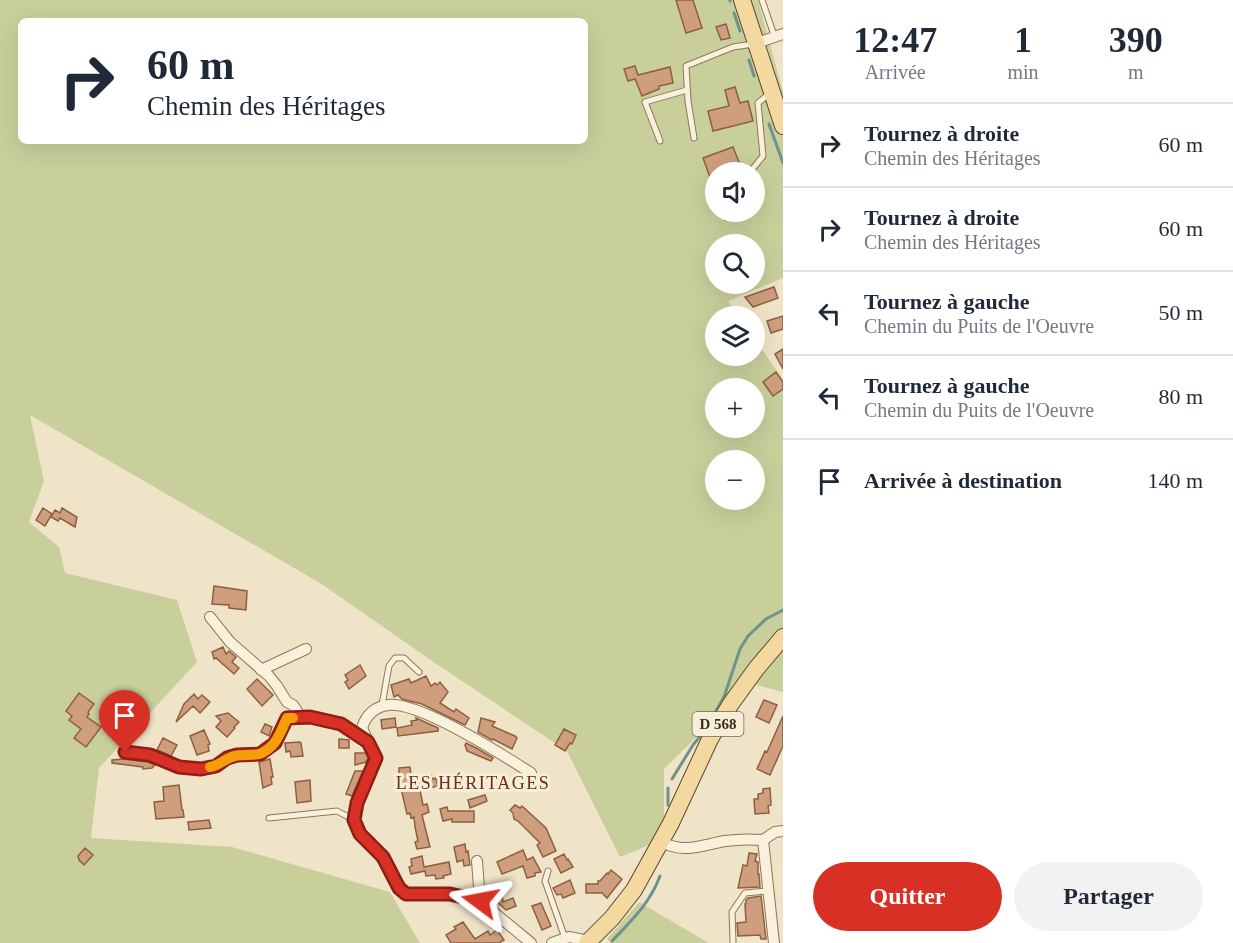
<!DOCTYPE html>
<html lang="fr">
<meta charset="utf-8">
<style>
body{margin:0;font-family:Georgia,serif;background:#f2f2f3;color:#1f2937;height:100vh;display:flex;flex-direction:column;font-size:22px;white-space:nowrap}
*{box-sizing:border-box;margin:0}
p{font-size:20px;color:#747a83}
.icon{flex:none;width:33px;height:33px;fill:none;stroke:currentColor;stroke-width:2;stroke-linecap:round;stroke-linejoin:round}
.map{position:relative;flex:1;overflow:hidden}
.details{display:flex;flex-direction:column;background:#fff;width:450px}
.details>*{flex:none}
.hud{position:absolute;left:18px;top:18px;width:570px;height:126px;border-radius:9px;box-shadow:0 6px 24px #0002;background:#fff;color:#1f2937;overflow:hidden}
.buttons{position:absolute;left:705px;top:162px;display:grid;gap:12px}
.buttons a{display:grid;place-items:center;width:60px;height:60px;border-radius:50%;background:#fff;box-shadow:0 6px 24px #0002;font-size:30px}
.pin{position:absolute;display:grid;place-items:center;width:51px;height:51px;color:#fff;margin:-62px -26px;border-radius:50% 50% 50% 0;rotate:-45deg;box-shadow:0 0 6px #0007}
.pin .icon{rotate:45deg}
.me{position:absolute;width:66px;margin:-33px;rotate:283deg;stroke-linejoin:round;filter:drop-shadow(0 0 4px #0008)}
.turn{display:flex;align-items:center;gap:21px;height:126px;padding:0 30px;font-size:27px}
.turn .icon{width:78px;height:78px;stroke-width:2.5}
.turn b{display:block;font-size:42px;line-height:51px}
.eta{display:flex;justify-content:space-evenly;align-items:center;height:102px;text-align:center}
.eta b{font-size:36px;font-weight:700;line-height:42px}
.cta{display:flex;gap:12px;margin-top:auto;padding:12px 30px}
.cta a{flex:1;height:69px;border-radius:36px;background:#d93025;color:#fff;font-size:24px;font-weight:700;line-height:69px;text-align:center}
.cta a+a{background:#f2f2f3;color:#1f2937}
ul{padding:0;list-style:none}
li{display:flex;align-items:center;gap:18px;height:84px;padding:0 30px;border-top:2px solid #e0e1e3}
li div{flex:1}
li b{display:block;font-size:22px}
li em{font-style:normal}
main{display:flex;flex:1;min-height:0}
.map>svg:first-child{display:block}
.green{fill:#c9cf9b;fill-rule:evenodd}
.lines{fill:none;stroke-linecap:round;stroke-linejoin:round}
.stream{stroke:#6f938a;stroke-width:3}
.building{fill:#cf9f7d;stroke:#8d5f41;stroke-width:1.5}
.service-casing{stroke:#8d765c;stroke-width:7}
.minor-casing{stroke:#8d765c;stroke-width:12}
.primary-casing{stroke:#5b4430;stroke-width:18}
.service{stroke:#faf1dc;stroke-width:5}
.minor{stroke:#faf1dc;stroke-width:10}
.primary{stroke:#f3d9a0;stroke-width:16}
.route-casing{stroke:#8d1f18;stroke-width:15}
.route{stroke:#d93025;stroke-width:10}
.slow{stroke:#f59e0b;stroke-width:10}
.labels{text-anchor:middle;stroke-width:6;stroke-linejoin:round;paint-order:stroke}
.shield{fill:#f7eed8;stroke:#756857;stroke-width:1.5}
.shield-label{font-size:15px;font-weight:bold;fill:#3d2e20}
.neighbourhood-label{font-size:18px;letter-spacing:1.5px;fill:#6b2e1e;stroke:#f7eed8}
</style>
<main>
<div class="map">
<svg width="783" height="943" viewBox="0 0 783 943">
<rect width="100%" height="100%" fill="#f0e4c8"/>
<path class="green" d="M0,0H758L783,92V278L728,301L738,316H716V356H754L755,339L783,380V692L749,683L744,690L664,769V839L620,857L567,751L435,663L320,583L30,415L44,481L29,522L59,547L65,573L177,600L197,662L99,768L91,838L232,847L390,892L420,943H0ZM21,21H585V141H21ZM716,172H754V212H716ZM716,244H754V284H716ZM716,388H754V428H716ZM716,460H754V500H716Z
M639,902L709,943H611L607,939Z"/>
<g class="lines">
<path class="stream" d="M730,0V1
M734,13L740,31
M749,60L754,76
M769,124L783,163
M672,779L693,745L705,730L724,697L740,649L748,636L766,619L783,610
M668,788V805
M612,941C632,920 650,903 660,876"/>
</g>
<path class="building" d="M676,0H693L702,28L686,33Z
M726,24L730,38L721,40L716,27Z
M635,66L638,75L670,67L673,83L659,86V89L642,96L635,79L628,81L624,69Z
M735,87L740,103L748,101L753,121L713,131L708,111L729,106L725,90Z
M733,147L743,172H716L715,191L703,158Z
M722,212H747L725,220Z
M774,287L778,298L753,307L745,297Z
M783,316V329L771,333L767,321Z
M783,349V369L775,354Z
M776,372L783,382V389L773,396L763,382Z
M43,508L52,514L45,526L36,520Z
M62,508L77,517L75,527L60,518L58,521L51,517L55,510L60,513Z
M214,586L247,591L246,610L229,608V605L212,604Z
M223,647L226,654L229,651L236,657L232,662L239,668L234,674L216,658L214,659L212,652Z
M360,665L366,676L349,689L345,682L348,680L345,675Z
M426,676L431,686L435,683L437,685L440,682L448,692L440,703L454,712L456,709L469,718L465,725L422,704L402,699L398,695L394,697L391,685L409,679L411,683Z
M257,679L273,695L262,706L247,689Z
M79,693L94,704L88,712L89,714L87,717L101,727L86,747L74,738L81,729L69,720L72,716L66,711Z
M194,694L198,699L202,695L210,702L200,713L193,706L176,722L184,704Z
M764,700L777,705L769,723L756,717Z
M228,713L239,722L234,727L235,728L227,737L216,727L221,721L216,716Z
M783,716V746L770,775L757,769L765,751L767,752Z
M395,718L396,727L382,729L381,720Z
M416,718L438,728V731L398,736L397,728L412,725L411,721L417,720Z
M481,718L495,722L492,726L515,736L517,738L512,749L493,739L492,740L478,732Z
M110,721L120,729L115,735L106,727Z
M265,724L272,727L269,736L261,732Z
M564,729L576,735L572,744L570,743L565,751L555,745Z
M204,730L210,744L208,745L209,751L197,755L190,736Z
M163,738L177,745L171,756L157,750Z
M339,739L349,740V748H339Z
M300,742L301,743L303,756L291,757L290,751L286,752L285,743Z
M466,743L478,749L493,758L491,761L467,751L465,745Z
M355,753H366L368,758L366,762L355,765Z
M123,759L148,762L155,765L152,768L143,769V767L112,763V760Z
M270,759L273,777H271L272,784L263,788L259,762Z
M410,767L411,775H417L418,779L431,775L432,779L436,778L438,786L420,790L423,805L427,804L429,812L422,815L430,847L417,849L415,842L418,841L415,827L414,817L411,818L410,813L407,814L400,784H397V776H399V768Z
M355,771H363L352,796L346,794Z
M310,780L311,801L297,803L295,782Z
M179,785L182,810H183L184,817L156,819L154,802L164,801L163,787Z
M770,788L771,805L768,806L769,813L755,814L754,799H758V794L763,793V789Z
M485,795L487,801L470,808L468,800Z
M515,805L520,808L522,806L546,828L556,851L543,857L537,845L540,843L518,821L514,819L513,813L510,810Z
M447,807L448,811H474V822H452V819L443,821L440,809Z
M209,820L211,828L189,830L188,822Z
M465,844L466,852L468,851L470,865L464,866L463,860L457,862L454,847Z
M85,848L93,855L84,865L79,860L78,856Z
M523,850L527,860L533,857L541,872L535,873V876L527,878L523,866L502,874L497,862Z
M749,853L757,854L755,861L758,862V874H759L760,887L738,888L743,865L747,866Z
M564,854L567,860L568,859L573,867L561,873L554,859Z
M422,856L424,867L449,862L451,874L443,876L444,878L436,879L435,875L426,876L425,871L411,874L409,867L412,866L411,859Z
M611,870L622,879L607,898L602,893H586V884H598V881H600L607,873L608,874Z
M570,880L575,893L563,898L561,894L557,895L553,888Z
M491,885H499L502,892L503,902L513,898L516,906L506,910L495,900V897L491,896Z
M761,896L766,939H761L760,935L738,936L737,923L746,922L745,904H746V900L748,898Z
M541,903L551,926L542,930L532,906Z
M463,922L475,939L488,931L490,935L497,930L504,940L499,943H451L446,935L456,929L454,927Z"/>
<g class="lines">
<defs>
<path id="service" d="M762,0L775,38
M694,138L688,101L686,66L733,47L754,44
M660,141L645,102L687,90
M751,171L763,156L758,103L770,93
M382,705L389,666L395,658H404L419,672
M269,818L337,811L354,820
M548,871L545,881L565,938
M733,942L732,912L745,893L768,891"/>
<path id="minor" d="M757,43L783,34
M210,617L230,642L269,676L277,686L287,702L293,705L301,717
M261,670L306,649
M125,752L150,755L179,767L201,769L216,766L227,758L237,755L260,754L275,743L287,718L310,717L341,724L367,742
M531,773C503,755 418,701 388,705C374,707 366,715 362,728L376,758L357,803L354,820L360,834L383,857L399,888L406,894H450L480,901L531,943
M763,840L775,832L783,831
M661,842C685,854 702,845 725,841C738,839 750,839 763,840L774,943
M477,861L480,901
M552,943L569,937L589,941"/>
<path id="primary" d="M742,0L783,126
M587,943L612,918L634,890L671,823L710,739L730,705L756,669L783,637"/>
</defs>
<use href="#service" class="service-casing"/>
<use href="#minor" class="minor-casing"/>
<use href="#primary" class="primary-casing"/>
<use href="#service" class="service"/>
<use href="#minor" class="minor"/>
<use href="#primary" class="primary"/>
</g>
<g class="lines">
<defs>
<path id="route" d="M125,752L150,755L179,767L201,769L216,766L227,758L237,755L260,754L275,743L287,718L310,717L341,724L368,742L376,758L357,803L354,820L360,834L383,857L399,888L406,894H450L480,901"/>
</defs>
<use href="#route" class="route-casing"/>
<use href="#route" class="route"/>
<path class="slow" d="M210,767C220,765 226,758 235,756C243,754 252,756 259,754C275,749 281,732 287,718H293"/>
</g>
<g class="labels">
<rect class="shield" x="692.5" y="712" width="51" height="24" rx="4.5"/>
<g class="shield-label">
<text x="718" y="729">D 568</text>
</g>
<g class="neighbourhood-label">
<text x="473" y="789">LES HÉRITAGES</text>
</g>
</g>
</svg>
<div class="buttons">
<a><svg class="icon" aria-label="sound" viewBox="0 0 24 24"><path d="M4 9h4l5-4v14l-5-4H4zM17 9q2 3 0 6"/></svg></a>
<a><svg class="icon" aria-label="search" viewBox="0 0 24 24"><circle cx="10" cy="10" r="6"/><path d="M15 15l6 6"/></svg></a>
<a><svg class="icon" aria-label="layers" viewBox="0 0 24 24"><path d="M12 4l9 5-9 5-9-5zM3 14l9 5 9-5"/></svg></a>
<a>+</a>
<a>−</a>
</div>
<div class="pin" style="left:125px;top:752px;background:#d93025"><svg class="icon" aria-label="arrive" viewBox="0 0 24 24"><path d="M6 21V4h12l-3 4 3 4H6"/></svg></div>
<svg class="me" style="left:480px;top:901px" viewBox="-20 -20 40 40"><path d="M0-17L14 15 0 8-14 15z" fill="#d93025" stroke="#fff" stroke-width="4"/></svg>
<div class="hud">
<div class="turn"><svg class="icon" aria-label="right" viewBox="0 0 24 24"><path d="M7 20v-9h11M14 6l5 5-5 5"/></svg><div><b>60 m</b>Chemin des Héritages</div></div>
</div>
</div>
<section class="details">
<div class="eta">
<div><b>12:47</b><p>Arrivée</p></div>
<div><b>1</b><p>min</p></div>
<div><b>390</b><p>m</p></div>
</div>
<ul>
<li><svg class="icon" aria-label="right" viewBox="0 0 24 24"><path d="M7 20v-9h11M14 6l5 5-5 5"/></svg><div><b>Tournez à droite</b><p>Chemin des Héritages</p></div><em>60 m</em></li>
<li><svg class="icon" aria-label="right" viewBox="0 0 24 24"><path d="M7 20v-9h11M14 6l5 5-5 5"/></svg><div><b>Tournez à droite</b><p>Chemin des Héritages</p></div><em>60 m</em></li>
<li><svg class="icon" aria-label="left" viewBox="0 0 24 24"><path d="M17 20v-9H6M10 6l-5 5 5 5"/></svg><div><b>Tournez à gauche</b><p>Chemin du Puits de l'Oeuvre</p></div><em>50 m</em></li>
<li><svg class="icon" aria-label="left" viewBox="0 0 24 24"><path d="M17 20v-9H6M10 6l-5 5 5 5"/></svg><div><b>Tournez à gauche</b><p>Chemin du Puits de l'Oeuvre</p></div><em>80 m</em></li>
<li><svg class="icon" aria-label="arrive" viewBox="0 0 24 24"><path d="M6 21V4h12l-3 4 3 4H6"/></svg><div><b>Arrivée à destination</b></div><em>140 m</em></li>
</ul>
<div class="cta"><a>Quitter</a><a>Partager</a></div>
</section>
</main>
